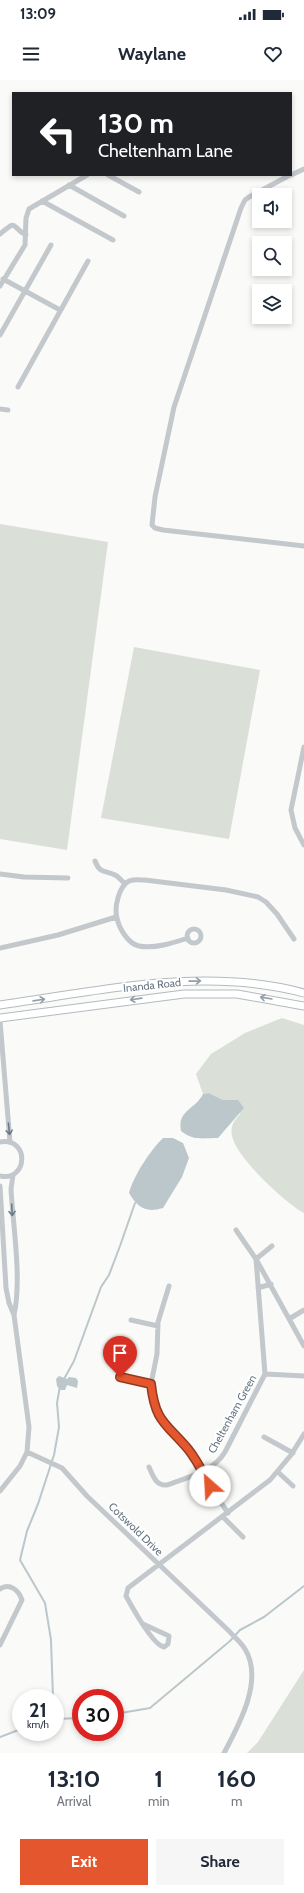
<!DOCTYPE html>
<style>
body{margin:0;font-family:Cabin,sans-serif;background:#f6f6f7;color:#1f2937;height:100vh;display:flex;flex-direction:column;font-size:15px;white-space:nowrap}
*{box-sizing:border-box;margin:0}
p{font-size:13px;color:#747a83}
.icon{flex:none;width:22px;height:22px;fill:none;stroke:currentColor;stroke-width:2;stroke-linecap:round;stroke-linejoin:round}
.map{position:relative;height:1673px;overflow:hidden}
.side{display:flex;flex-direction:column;background:#fff;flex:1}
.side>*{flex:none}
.top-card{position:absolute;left:12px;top:12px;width:280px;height:84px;border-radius:0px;box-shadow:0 2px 6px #0003;background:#202124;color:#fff;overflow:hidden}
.buttons{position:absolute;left:252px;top:108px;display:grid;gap:8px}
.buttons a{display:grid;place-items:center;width:40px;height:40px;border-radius:0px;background:#fff;box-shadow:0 2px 6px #0003;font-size:20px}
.speed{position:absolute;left:12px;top:1609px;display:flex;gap:8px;font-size:20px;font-weight:700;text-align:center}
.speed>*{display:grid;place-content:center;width:52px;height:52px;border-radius:50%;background:#fff;box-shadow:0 2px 6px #0003;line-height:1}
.speed small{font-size:10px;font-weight:400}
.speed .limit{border:6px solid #d22;background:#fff;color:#111}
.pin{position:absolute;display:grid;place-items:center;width:34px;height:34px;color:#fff;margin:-41px -17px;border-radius:50% 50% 50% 0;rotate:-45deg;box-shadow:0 0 4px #0007}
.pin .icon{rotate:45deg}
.me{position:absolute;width:44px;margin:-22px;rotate:334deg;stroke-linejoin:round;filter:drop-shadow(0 0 3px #0008)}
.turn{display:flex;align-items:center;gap:14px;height:84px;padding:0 20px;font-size:18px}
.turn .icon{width:52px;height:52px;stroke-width:2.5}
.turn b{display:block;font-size:28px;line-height:34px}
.eta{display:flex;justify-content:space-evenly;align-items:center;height:68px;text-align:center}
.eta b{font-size:24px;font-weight:700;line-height:28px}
.button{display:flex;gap:8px;margin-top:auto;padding:8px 20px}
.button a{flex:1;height:46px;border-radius:0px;background:#e4572e;color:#fff;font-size:16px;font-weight:700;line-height:46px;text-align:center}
.button a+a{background:#f6f6f7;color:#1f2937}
.status{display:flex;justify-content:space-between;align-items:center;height:28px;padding:0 20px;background:#fff;direction:ltr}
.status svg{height:11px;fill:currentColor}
header{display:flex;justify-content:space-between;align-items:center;height:52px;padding:0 20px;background:#fff;font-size:18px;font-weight:700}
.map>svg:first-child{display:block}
.green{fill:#dadfd7}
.water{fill:#bbc7cb}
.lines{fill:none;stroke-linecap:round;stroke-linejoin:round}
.stream{stroke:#bbc7cb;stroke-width:2}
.secondary-casing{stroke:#b3babf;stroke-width:9}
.minor{stroke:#c3c8cc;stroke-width:5}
.secondary{stroke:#fff;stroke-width:7}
.oneway{stroke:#939fa8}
.oneway2{stroke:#6a7a87}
.route-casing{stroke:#94391e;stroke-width:10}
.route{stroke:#e4572e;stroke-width:7}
.labels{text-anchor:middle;stroke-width:4;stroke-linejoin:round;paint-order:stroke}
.street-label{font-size:11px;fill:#657683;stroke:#fff}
</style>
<div class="status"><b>13:09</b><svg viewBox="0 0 49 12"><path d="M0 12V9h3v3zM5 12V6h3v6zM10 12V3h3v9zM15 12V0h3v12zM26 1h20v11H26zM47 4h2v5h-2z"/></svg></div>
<header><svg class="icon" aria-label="menu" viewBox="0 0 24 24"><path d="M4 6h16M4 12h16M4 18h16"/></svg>Waylane<svg class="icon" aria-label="heart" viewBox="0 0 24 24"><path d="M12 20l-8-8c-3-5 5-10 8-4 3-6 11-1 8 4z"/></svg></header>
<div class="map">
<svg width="304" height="1673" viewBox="0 0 304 1673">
<rect width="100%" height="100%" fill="#fafaf8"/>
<path class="green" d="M0,444L108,462L67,770L0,759Z
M134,567L260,590L229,759L101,738Z
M282,938L304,945V1133C285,1123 236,1077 232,1056C230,1046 234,1041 240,1034L238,1020H223L209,1013L203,1014L196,994L211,974L245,953Z
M304,1590V1673H247L258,1662Z"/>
<path class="water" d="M209,1013L223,1020H238L244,1028L218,1058C203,1058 193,1061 181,1051C177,1030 196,1029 203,1014Z
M163,1058H173L183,1063L189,1078L182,1097L163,1128C146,1133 138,1128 129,1113C134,1095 150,1071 163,1058Z
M59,1296L67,1299L69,1297L76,1298L78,1301L77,1308L67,1305L65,1310H60L57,1306L56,1299Z"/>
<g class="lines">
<path class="stream" d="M64,1299L74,1281L101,1207L109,1195L120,1166L135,1123
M53,1618L51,1560L45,1523L20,1480L27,1451L38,1424L54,1375L59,1347L57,1323L60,1306
M115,1634L150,1628L230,1561L240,1550L264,1537L304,1506
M55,1639L81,1638
M0,1657L21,1649"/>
<defs>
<path id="secondary" d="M0,925C100,911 204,886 304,913
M0,938L184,914H237L304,926"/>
</defs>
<use href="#secondary" class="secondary-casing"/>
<path class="minor" d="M108,95L139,112
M290,95L249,117L245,120L241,128L174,327L155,417L152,445L155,448L163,450L304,466
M291,95L304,89
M69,105L124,136
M42,121L113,160
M0,154C19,138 10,147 26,155
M3,199L60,230
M0,206L25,165L26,138L29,129L87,95
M0,255L51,165
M18,307L88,181
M0,329L8,330
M304,667L291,730L295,748L304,765
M95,781C100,794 105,790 115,795C119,797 122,801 125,804
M0,794L24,797L68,798
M187 856a7 7 0 1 1 14 0a7 7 0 1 1-14 0Z
M188,858C173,863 154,869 139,866C128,864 119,848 117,838C114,827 119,806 129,801C134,799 140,800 145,800L226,810L258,817L266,822L277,834L294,859
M0,868L58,855L116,837
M0,941L10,1062
M0,1062C30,1057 28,1102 0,1096
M13,1095L11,1109C13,1146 22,1200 14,1235
M0,1106L6,1208L9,1223L14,1235L29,1347L27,1372L20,1386L0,1411
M236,1150L256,1179L304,1266
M169,1206L158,1242L157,1274L151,1304L155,1328L161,1340L198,1382L210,1406L228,1433
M258,1208L271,1204
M289,1239L304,1230
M131,1240L158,1246
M265,1294L304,1296
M120,1297L151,1304
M264,1357L293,1373
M27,1372L62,1388L87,1416L229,1551C234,1557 241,1562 245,1569C264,1600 239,1645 224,1673
M149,1387C153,1396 156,1406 167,1405C188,1397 213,1392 225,1372L265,1294L256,1179L272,1166
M278,1392L293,1406
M223,1437L243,1457
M0,1509C10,1502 19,1511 22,1520L0,1565
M143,1544L169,1556L168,1564L164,1567C153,1565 132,1527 126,1516L128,1508L270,1400L291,1375L304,1354"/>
<use href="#secondary" class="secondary"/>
</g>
<defs><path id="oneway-shaft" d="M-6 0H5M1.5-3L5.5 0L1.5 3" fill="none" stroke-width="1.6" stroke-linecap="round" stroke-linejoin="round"/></defs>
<g class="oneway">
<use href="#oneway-shaft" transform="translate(195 901) rotate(-1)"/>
<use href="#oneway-shaft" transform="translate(266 918) rotate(-170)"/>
<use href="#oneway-shaft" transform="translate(136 919) rotate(172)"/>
<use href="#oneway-shaft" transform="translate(39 920) rotate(-8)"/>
</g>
<g class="oneway2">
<use href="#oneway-shaft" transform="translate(9 1049) rotate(84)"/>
<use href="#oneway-shaft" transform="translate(12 1130) rotate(87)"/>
</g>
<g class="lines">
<defs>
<path id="route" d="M120,1297L151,1304C155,1342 166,1343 188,1369C197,1380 203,1393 210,1406"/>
</defs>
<use href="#route" class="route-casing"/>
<use href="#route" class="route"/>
</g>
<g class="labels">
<g class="street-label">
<text transform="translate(152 905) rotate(-6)" y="4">Inanda Road</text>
<text transform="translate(232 1334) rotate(-61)" y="4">Cheltenham Green</text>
<text transform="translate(136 1449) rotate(44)" y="4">Cotswold Drive</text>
</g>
</g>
</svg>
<div class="buttons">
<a><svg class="icon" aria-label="sound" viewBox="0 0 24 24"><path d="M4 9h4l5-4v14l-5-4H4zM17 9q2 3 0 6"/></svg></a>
<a><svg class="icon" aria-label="search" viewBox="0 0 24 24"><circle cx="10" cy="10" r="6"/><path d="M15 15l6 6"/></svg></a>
<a><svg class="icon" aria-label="layers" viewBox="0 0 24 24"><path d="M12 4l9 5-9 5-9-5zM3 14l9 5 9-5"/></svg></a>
</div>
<div class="speed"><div>21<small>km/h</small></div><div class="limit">30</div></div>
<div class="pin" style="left:120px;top:1297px;background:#d93025"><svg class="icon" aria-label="arrive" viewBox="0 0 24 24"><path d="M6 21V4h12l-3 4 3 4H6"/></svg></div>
<svg class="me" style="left:210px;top:1406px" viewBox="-20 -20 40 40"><circle r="19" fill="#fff"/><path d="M0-13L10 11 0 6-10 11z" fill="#e4572e"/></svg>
<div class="top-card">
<div class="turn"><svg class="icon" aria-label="left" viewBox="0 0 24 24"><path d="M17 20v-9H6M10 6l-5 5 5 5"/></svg><div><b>130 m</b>Cheltenham Lane</div></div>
</div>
</div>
<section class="side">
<div class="eta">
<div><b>13:10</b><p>Arrival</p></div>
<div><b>1</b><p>min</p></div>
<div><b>160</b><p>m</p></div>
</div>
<div class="button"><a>Exit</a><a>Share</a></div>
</section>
